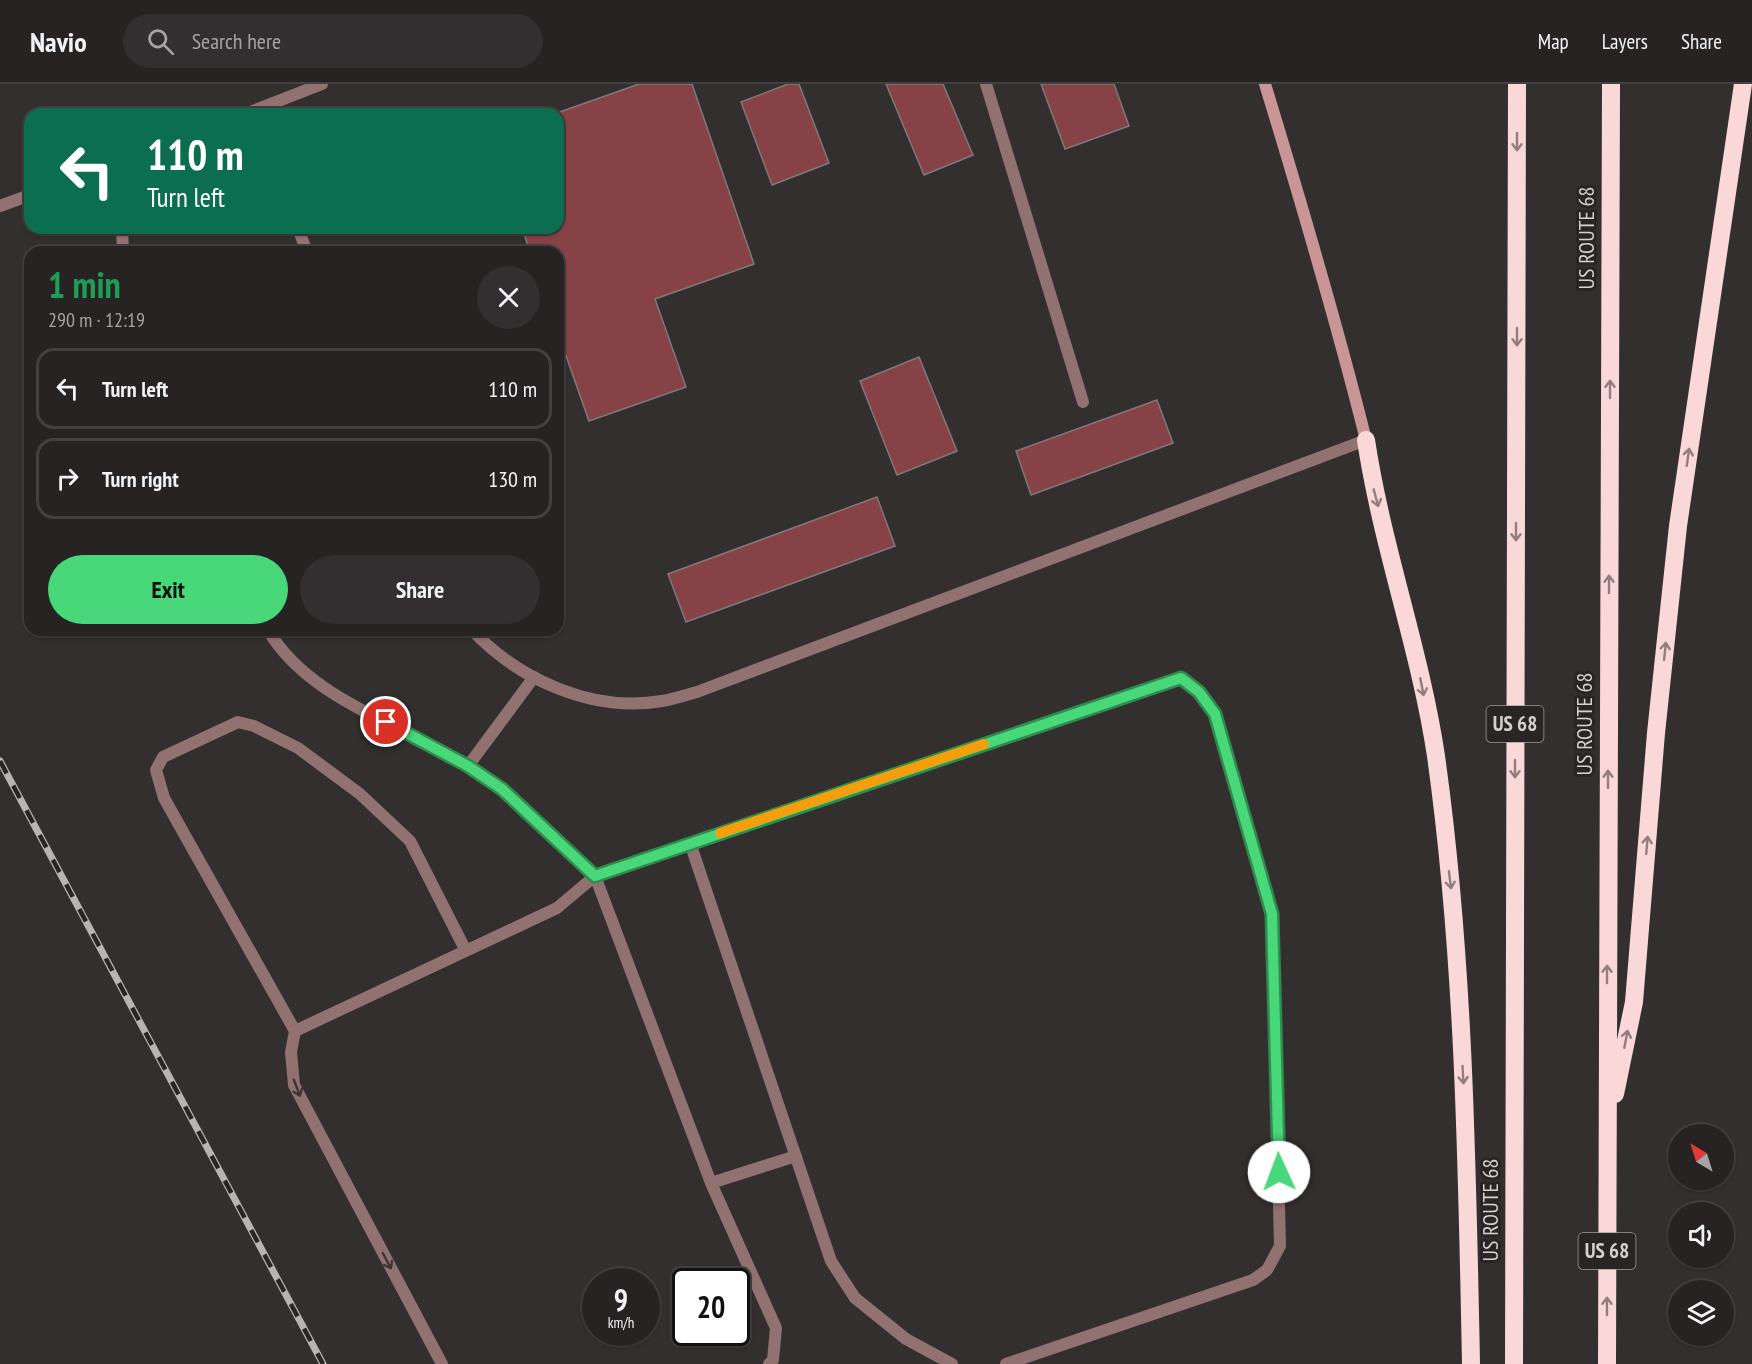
<!DOCTYPE html>
<meta charset="utf-8">
<style>
body{margin:0;font-family:"PT Sans Narrow",sans-serif;background:#332f30;color:#f1f3f6;height:100vh;display:flex;flex-direction:column;font-size:22px;white-space:nowrap}
*{box-sizing:border-box;margin:0}
p{font-size:20px;color:#a4a4a6}
.icon{flex:none;width:33px;height:33px;fill:none;stroke:currentColor;stroke-width:2;stroke-linecap:round;stroke-linejoin:round}
.map{position:relative;flex:1;overflow:hidden}
.drawer{position:absolute;left:24px;top:162px;width:540px;height:390px;display:flex;flex-direction:column;background:#272323;border-radius:18px;box-shadow:0 2px 4px #0004,0 0 0 2px #434041}
.drawer>*{flex:none}
.banner{position:absolute;left:24px;top:24px;width:540px;height:126px;border-radius:18px;box-shadow:0 2px 4px #0004,0 0 0 2px #434041;background:#0b6e4f;color:#fff;overflow:hidden}
.needle{width:39px;rotate:322deg}
.buttons{position:absolute;left:1668px;top:1040px;display:grid;gap:12px}
.buttons a{display:grid;place-items:center;width:66px;height:66px;border-radius:50%;background:#272323;box-shadow:0 2px 4px #0004,0 0 0 2px #434041;font-size:30px}
.speed{position:absolute;left:582px;top:1184px;display:flex;gap:12px;font-size:30px;font-weight:700;text-align:center}
.speed>*{display:grid;place-content:center;width:78px;height:78px;border-radius:50%;background:#272323;box-shadow:0 2px 4px #0004,0 0 0 2px #434041;line-height:1}
.speed small{font-size:15px;font-weight:400}
.speed .limit{border:3px solid #111;border-radius:9px;background:#fff;color:#111}
.pin{position:absolute;display:grid;place-items:center;width:51px;height:51px;color:#fff;margin:-26px;border:3px solid #fff;border-radius:50%;box-shadow:0 2px 6px #0007}
.me{position:absolute;width:66px;margin:-33px;rotate:358deg;stroke-linejoin:round;filter:drop-shadow(0 0 4px #0008)}
.turn{display:flex;align-items:center;gap:21px;height:126px;padding:0 24px;font-size:27px}
.turn .icon{width:78px;height:78px;stroke-width:2.5}
.turn b{display:block;font-size:42px;line-height:51px}
.round{display:grid;place-items:center;flex:none;width:63px;height:63px;border-radius:32px;background:#332f30}
.overview{display:flex;align-items:center;justify-content:space-between;height:102px;padding:0 24px}
h1{font-size:36px;font-weight:800;line-height:45px;color:#1e9e55}
.button{display:flex;gap:12px;margin-top:auto;padding:12px 24px}
.button a{flex:1;height:69px;border-radius:36px;background:#48d779;color:#111;font-size:24px;font-weight:800;line-height:69px;text-align:center}
.button a+a{background:#332f30;color:#f1f3f6}
ul{padding:0;list-style:none}
li{display:flex;align-items:center;gap:18px;height:81px;margin:0 12px 9px;padding:0 12px;border:3px solid #434041;border-radius:18px}
li div{flex:1}
li b{display:block;font-size:22px}
li em{font-style:normal}
header{display:flex;align-items:center;gap:36px;box-sizing:border-box;height:84px;padding:0 30px;background:#272323;border-bottom:2px solid #434041}
header strong{font-size:28px}
nav{display:flex;gap:33px;margin-inline-start:auto;font-size:21px}
.search{width:420px;height:54px;background:#332f30;display:flex;align-items:center;gap:15px;box-sizing:border-box;padding:0 21px;border-radius:33px;color:#a4a4a6;font-size:22px}
.map>svg:first-child{display:block}
.building{fill:#864247;stroke:#7f7979;stroke-width:1.5}
.lines{fill:none;stroke-linecap:round;stroke-linejoin:round}
.lane{stroke:#927171;stroke-width:12}
.street{stroke:#927171;stroke-width:12}
.secondary{stroke:#c99596;stroke-width:12}
.highway{stroke:#fad8d8;stroke-width:18}
.rail-casing{stroke:#b8b4b4;stroke-width:7}
.rail{stroke:#2a2525;stroke-width:4.5;stroke-dasharray:14;stroke-linecap:butt}
.oneway{stroke:#927e7e}
.oneway2{stroke:#3f3434}
.route-casing{stroke:#2f8c4f;stroke-width:15}
.route{stroke:#48d779;stroke-width:10}
.slow{stroke:#f59e0b;stroke-width:10}
.labels{text-anchor:middle;stroke-width:6;stroke-linejoin:round;paint-order:stroke}
.shield{fill:#2a2525;stroke:#a29d9d;stroke-width:1.5}
.shield-label{font-size:21px;font-weight:bold;fill:#d5d1d1}
.street-label{font-size:22px;fill:#d5d1d1;stroke:#2a2525}
</style>
<header>
<strong>Navio</strong>
<div class="search"><svg class="icon" aria-label="search" viewBox="0 0 24 24"><circle cx="10" cy="10" r="6"/><path d="M15 15l6 6"/></svg>Search here</div>
<nav><a>Map</a><a>Layers</a><a>Share</a></nav>
</header>
<div class="map">
<svg width="1752" height="1280" viewBox="0 0 1752 1280">
<rect width="100%" height="100%" fill="#342f2f"/>
<path class="building" d="M639,0H692L754,180L655,215L686,303L589,337L558,249V168H530L522,144H558V30H554Z
M788,0H799L829,79L772,101L741,18Z
M886,0H943L973,71L924,91Z
M1041,0H1114L1129,42L1065,65Z
M919,273L957,367L897,391L860,297Z
M1157,316L1173,359L1031,411L1016,367Z
M877,413L895,462L686,538L668,490Z"/>
<g class="lines">
<path class="lane" d="M986,0L1083,318
M122,144L123,168
M268,546C309,616 404,641 470,684C516,713 555,754 595,792L1181,595L1199,608L1215,630L1272,830L1280,1162L1267,1186L1253,1196L1006,1280
M468,682L534,593
M690,759L831,1177L855,1214L906,1255L952,1280
M295,947L557,824L595,792L711,1099
M442,1280L294,1001L291,968L295,947L164,714L156,686L163,673L238,638L254,642L298,664L360,710L410,757L466,867
M769,1280L773,1276L776,1244L711,1099L796,1072"/>
<path class="street" d="M245,30L322,0
M0,122L30,111
M298,144L307,168
M472,546C519,596 593,629 662,617C674,615 686,611 697,608L1366,356"/>
<path class="secondary" d="M1265,0C1301,118 1336,236 1366,356"/>
<path class="highway" d="M1366,356C1382,463 1420,565 1436,672C1464,873 1467,1077 1471,1280
M1615,1010L1634,918L1656,649L1678,442L1743,0
M1514,1280L1517,0
M1607,1280L1611,0"/>
<defs>
<path id="rail" d="M0,677L323,1280"/>
</defs>
<use href="#rail" class="rail-casing"/>
<use href="#rail" class="rail"/>
</g>
<defs><path id="oneway-shaft" d="M-6 0H5M1.5-3L5.5 0L1.5 3" fill="none" stroke-width="1.6" stroke-linecap="round" stroke-linejoin="round" transform="scale(1.5)"/></defs>
<g class="oneway">
<use href="#oneway-shaft" transform="translate(1517 58) rotate(90)"/>
<use href="#oneway-shaft" transform="translate(1517 253) rotate(90)"/>
<use href="#oneway-shaft" transform="translate(1610 305) rotate(-90)"/>
<use href="#oneway-shaft" transform="translate(1688 373) rotate(-82)"/>
<use href="#oneway-shaft" transform="translate(1376 414) rotate(75)"/>
<use href="#oneway-shaft" transform="translate(1516 448) rotate(90)"/>
<use href="#oneway-shaft" transform="translate(1609 500) rotate(-90)"/>
<use href="#oneway-shaft" transform="translate(1665 567) rotate(-84)"/>
<use href="#oneway-shaft" transform="translate(1422 603) rotate(79)"/>
<use href="#oneway-shaft" transform="translate(1515 685) rotate(90)"/>
<use href="#oneway-shaft" transform="translate(1608 695) rotate(-90)"/>
<use href="#oneway-shaft" transform="translate(1647 761) rotate(-85)"/>
<use href="#oneway-shaft" transform="translate(1450 796) rotate(83)"/>
<use href="#oneway-shaft" transform="translate(1607 890) rotate(-90)"/>
<use href="#oneway-shaft" transform="translate(1626 955) rotate(-79)"/>
<use href="#oneway-shaft" transform="translate(1463 991) rotate(87)"/>
<use href="#oneway-shaft" transform="translate(1607 1222) rotate(-90)"/>
</g>
<g class="oneway2">
<use href="#oneway-shaft" transform="translate(297 1004) rotate(69)"/>
<use href="#oneway-shaft" transform="translate(387 1177) rotate(62)"/>
</g>
<g class="lines">
<defs>
<path id="route" d="M386,638L468,682L502,705L595,792L1181,594L1199,608L1215,630L1272,830L1279,1088"/>
</defs>
<use href="#route" class="route-casing"/>
<use href="#route" class="route"/>
<path class="slow" d="M720,749L984,660"/>
</g>
<g class="labels">
<g class="shield">
<rect x="1486.5" y="622" width="57" height="36" rx="4.5"/>
<rect x="1578.5" y="1149" width="57" height="36" rx="4.5"/>
</g>
<g class="shield-label">
<text x="1515" y="647">US 68</text>
<text x="1607" y="1174">US 68</text>
</g>
<g class="street-label">
<text transform="translate(1586 154) rotate(-90)" y="8">US ROUTE 68</text>
<text transform="translate(1584 640) rotate(-90)" y="8">US ROUTE 68</text>
<text transform="translate(1490 1126) rotate(-90)" y="8">US ROUTE 68</text>
</g>
</g>
</svg>
<div class="buttons">
<a><svg class="needle" viewBox="-14 -14 28 28"><path d="M0-13l5 13h-10z" fill="#e53935"/><path d="M0 13l5-13h-10z" fill="#a4a4a6"/></svg></a>
<a><svg class="icon" aria-label="sound" viewBox="0 0 24 24"><path d="M4 9h4l5-4v14l-5-4H4zM17 9q2 3 0 6"/></svg></a>
<a><svg class="icon" aria-label="layers" viewBox="0 0 24 24"><path d="M12 4l9 5-9 5-9-5zM3 14l9 5 9-5"/></svg></a>
</div>
<div class="speed"><div>9<small>km/h</small></div><div class="limit">20</div></div>
<div class="pin" style="left:386px;top:638px;background:#d93025"><svg class="icon" aria-label="arrive" viewBox="0 0 24 24"><path d="M6 21V4h12l-3 4 3 4H6"/></svg></div>
<svg class="me" style="left:1279px;top:1088px" viewBox="-20 -20 40 40"><circle r="19" fill="#fff"/><path d="M0-13L10 11 0 6-10 11z" fill="#48d779"/></svg>
<div class="banner">
<div class="turn"><svg class="icon" aria-label="left" viewBox="0 0 24 24"><path d="M17 20v-9H6M10 6l-5 5 5 5"/></svg><div><b>110 m</b>Turn left</div></div>
</div>
<section class="drawer">
<div class="overview"><div><h1>1 min</h1><p>290 m · 12:19</p></div><a class="round"><svg class="icon" aria-label="close" viewBox="0 0 24 24"><path d="M6 6l12 12M18 6L6 18"/></svg></a></div>
<ul>
<li><svg class="icon" aria-label="left" viewBox="0 0 24 24"><path d="M17 20v-9H6M10 6l-5 5 5 5"/></svg><div><b>Turn left</b></div><em>110 m</em></li>
<li><svg class="icon" aria-label="right" viewBox="0 0 24 24"><path d="M7 20v-9h11M14 6l5 5-5 5"/></svg><div><b>Turn right</b></div><em>130 m</em></li>
</ul>
<div class="button"><a>Exit</a><a>Share</a></div>
</section>
</div>
